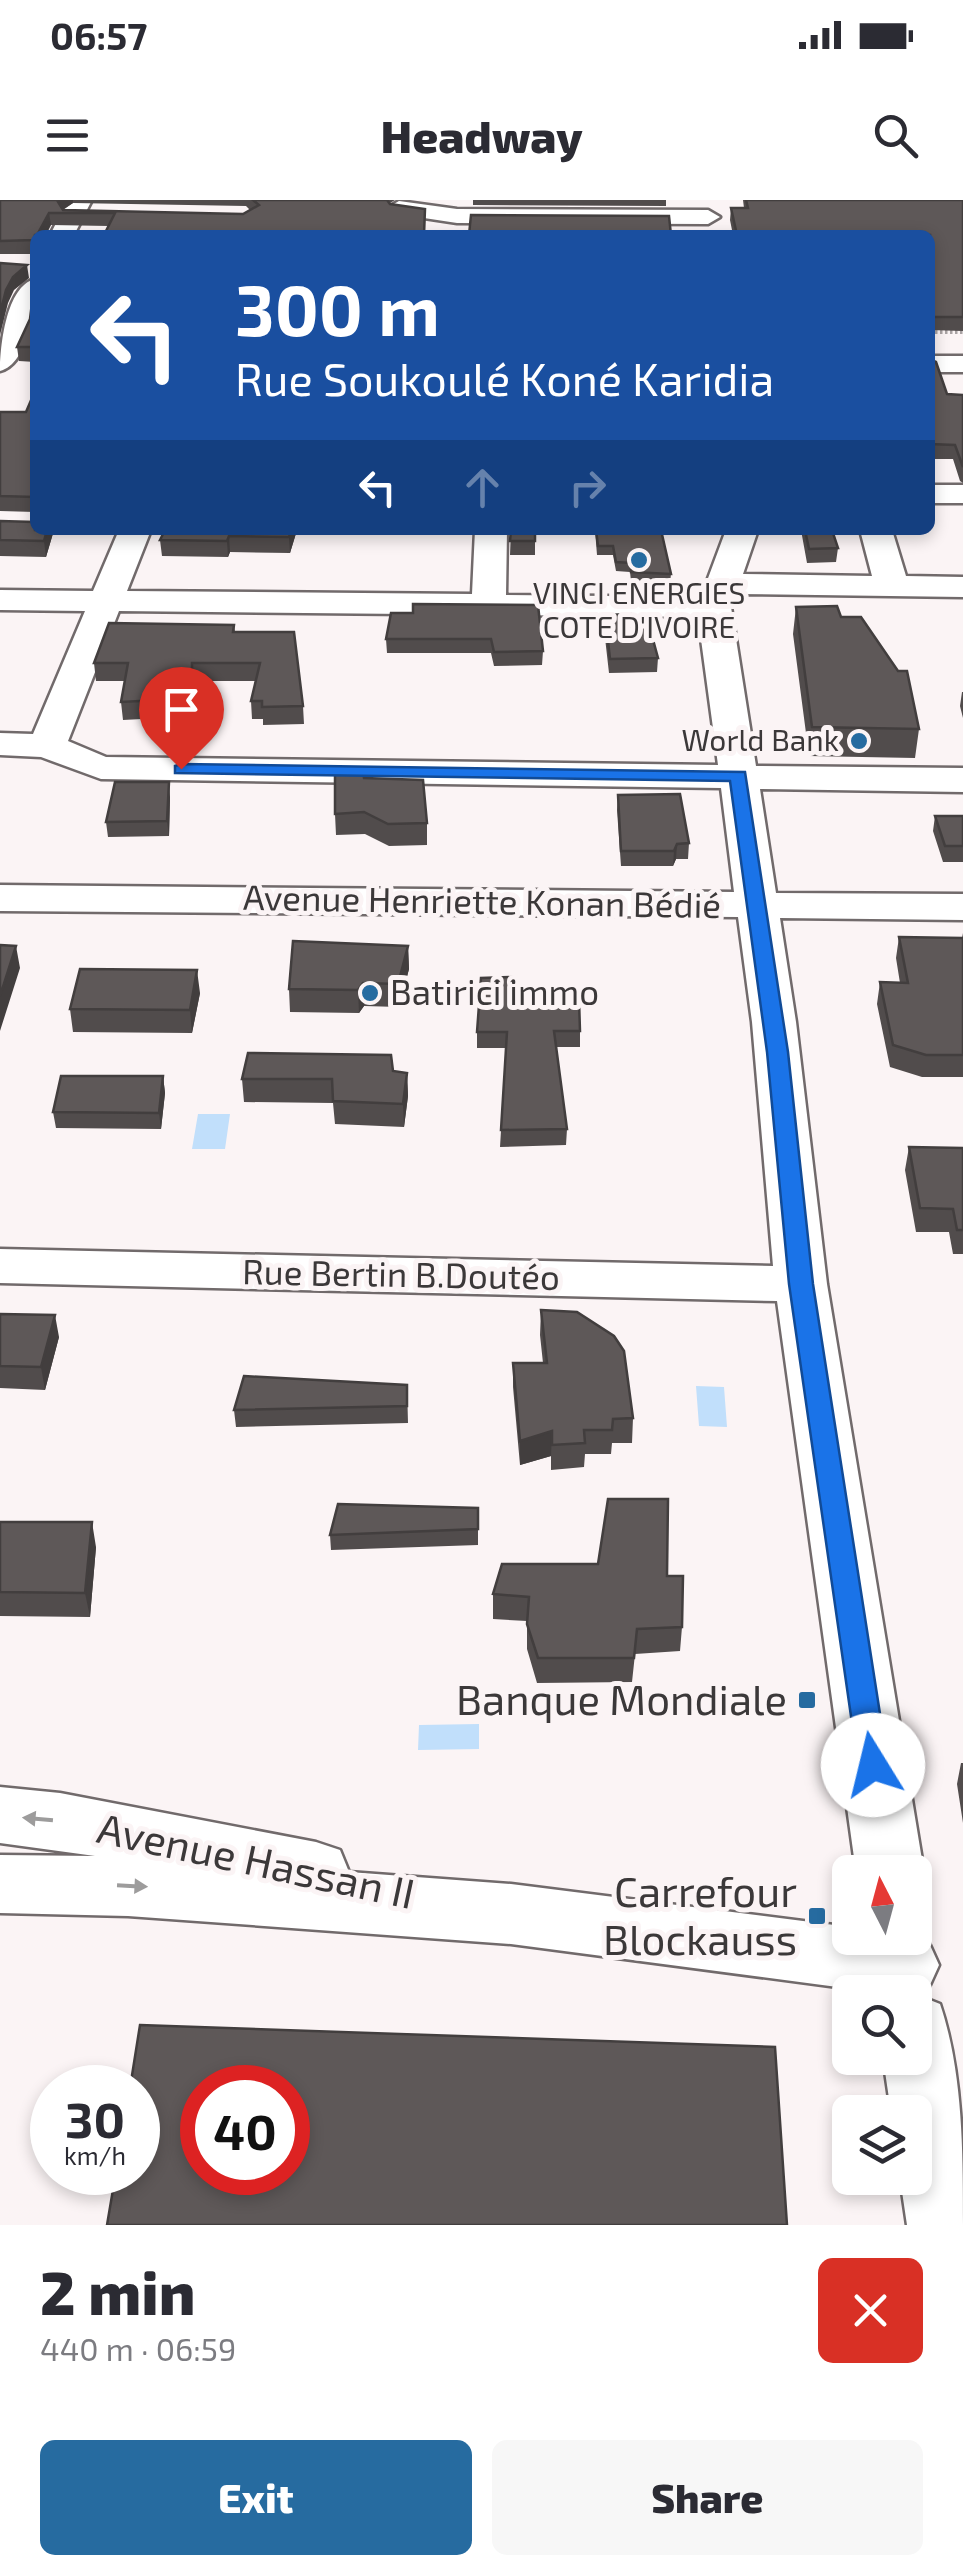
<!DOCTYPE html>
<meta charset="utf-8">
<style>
body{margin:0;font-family:"Exo 2",sans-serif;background:#f7f7f7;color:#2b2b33;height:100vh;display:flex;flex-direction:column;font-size:38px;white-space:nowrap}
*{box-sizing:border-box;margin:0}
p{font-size:32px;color:#7c7c81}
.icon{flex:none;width:55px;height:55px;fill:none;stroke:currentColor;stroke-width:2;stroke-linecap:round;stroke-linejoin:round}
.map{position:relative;height:2025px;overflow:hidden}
.details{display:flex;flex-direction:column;background:#fff;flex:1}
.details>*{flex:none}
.banner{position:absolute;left:30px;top:30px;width:905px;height:305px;border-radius:15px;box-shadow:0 5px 15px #0003;background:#1a4fa0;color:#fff;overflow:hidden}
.needle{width:65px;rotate:354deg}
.fabs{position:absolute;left:832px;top:1655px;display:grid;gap:20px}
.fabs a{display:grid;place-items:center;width:100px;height:100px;border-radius:15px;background:#fff;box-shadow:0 5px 15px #0003;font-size:50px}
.speed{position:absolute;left:30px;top:1865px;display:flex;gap:20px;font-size:50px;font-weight:700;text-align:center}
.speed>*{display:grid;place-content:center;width:130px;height:130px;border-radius:50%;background:#fff;box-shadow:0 5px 15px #0003;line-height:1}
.speed small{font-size:25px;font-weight:400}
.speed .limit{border:15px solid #d22;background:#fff;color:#111}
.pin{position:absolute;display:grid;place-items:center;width:85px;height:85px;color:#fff;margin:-102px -42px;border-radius:50% 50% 50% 0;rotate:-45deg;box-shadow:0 0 10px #0007}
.pin .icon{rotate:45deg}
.me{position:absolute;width:110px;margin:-55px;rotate:351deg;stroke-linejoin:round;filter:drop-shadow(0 0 8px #0008)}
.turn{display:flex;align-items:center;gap:35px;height:210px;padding:0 40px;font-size:45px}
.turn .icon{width:130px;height:130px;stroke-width:2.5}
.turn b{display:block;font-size:70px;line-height:85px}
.lanes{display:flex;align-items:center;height:95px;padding:0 40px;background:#0003;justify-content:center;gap:50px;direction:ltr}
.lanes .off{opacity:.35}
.round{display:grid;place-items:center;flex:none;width:105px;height:105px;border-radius:15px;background:#f7f7f7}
.headline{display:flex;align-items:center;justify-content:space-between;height:170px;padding:0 40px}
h1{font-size:60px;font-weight:800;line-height:75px}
.cta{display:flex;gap:20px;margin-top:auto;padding:20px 40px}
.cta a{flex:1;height:115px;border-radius:15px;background:#266ba0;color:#fff;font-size:40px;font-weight:800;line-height:115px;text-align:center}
.cta a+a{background:#f7f7f7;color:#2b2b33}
.status{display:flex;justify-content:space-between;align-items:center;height:70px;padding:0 50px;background:#fff;direction:ltr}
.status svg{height:28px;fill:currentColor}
header{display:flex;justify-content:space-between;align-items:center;height:130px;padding:0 40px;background:#fff;font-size:45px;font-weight:800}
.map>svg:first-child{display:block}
.water{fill:#c1dffb}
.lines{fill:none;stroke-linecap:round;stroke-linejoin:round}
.minor-casing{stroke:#716a6b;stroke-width:5}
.path{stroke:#a9a3a4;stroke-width:4;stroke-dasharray:2.5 2.5;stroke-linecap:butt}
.minor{fill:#fff;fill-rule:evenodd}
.wall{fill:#514c4c;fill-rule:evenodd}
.shaded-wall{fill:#423e3e}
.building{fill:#5e5858;stroke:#423e3e;stroke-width:2.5;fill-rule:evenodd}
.oneway{fill:#9d9c9c}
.route{fill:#1a73e8;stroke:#114b97;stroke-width:2.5}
.poi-dot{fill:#266ba0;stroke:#fbf4f5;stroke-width:4}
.labels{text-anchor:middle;stroke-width:10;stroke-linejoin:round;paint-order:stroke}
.far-poi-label{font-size:30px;fill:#3b3839;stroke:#fbf4f5}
.street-label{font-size:35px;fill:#3b3839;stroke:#fbf4f5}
.poi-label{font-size:35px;fill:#3b3839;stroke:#fbf4f5;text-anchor:start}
.near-poi-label{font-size:42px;fill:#3b3839;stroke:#fbf4f5;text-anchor:end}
.near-street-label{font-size:42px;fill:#3b3839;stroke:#fbf4f5}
</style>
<div class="status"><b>06:57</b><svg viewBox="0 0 49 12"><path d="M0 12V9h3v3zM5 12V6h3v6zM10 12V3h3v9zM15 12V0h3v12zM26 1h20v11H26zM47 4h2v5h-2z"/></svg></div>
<header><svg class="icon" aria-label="menu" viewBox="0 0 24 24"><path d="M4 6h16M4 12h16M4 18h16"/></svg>Headway<svg class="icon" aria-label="search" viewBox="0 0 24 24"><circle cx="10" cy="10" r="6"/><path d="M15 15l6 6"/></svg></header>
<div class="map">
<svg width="963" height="2025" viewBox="0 0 963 2025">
<rect width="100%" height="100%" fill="#fbf4f5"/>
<path class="water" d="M198,914H230L225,949H192Z
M696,1186L724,1187L727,1227L699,1226Z
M479,1524V1549L418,1550L419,1525Z"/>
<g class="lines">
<defs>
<path id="minor" d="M68,0H92L74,35H50Z
M399,1L457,9L708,10L720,17L708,24L457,23L391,13L387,8Z
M35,79C35,104 29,164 0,171C0,147 6,86 35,79Z
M930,156H963V172H930Z
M930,285H963V303H930Z
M119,330H151L127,391L472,394L475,330H507L506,395L701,397L726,330H758L743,374L872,376L860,330H892L906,376L963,377V397L736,394L731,407L756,566L963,568V592L760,589L776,693L963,694V720L780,718L796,822L827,1084L924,1672L915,1690V1672H856L777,1101L0,1083V1049L773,1066L752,822L738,717L0,711V685L734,692L721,588L101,579L41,557L0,555V533L33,534L85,411L0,410V390L93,391ZM119,411L698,417L718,565L106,557L68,541Z
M0,1587L60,1593L316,1642L340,1650L349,1672L511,1684L850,1727V1738H914L929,1743L939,1765L929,1787L914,1792H875L511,1744L128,1716L0,1713V1655L95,1656L0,1643Z
M915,1794L940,1804C963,1872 963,1952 963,2025H907L900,1978H915V1912H891L883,1858H915Z"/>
</defs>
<use href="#minor" class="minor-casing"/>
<path class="path" d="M930,132H963"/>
<use href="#minor" class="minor"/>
</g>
<path class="wall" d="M0,0H395L390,3L109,26L51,25L35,35V54H0ZM73,3L246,6L250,10L243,14L63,10Z
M473,0H666V6L473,5Z
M743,0H963V131L930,130V35H733L730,20L731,8H744Z
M35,79V162L19,161L17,147L30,119Z
M930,159L947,194L963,195V283L960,281L953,259H930Z
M35,191V312L0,311V212H26Z
M0,321L35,330H54L46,357L0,356Z
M165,330H297L290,353L230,352L228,357L162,356L160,340Z
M511,330H535V355H510Z
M595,330H661L671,374L670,383L631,381L630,372L616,371L613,355H597Z
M801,330H832L838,348L836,362L807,363Z
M796,407L841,417L919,529L915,558L809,556L793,434Z
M391,413L543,451L542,465L494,466L491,453H387L386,439Z
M605,415L634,425L658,458L657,472L609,473L604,429Z
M234,425L235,432L303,506L304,524L263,525V519H252L251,501L256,481H194V507L180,509V517L123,520L121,502L125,481H96L94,463Z
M962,492H963V518L960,506Z
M364,578L427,623V645L389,646L365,634L336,635L335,614Z
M618,595L689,643L688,659H676L673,666H621L617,610Z
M170,597L169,636L108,637L106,622Z
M935,616H963V662H943L933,631Z
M963,733V877H922L890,867L877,804L880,782L900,783L896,758L899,737L962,738Z
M408,746L409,769L399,807L364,806L359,813L290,812L289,789Z
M200,793L192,833L73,832L70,809Z
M515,796L580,831V847H556L567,929L566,945L500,947L506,848H477V832Z
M393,871L407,873L408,896L404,927L335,924L333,903L244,902L242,879Z
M163,876L165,893L161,929L56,928L53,912Z
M909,947L963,948V1054H953L949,1032H916L905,970Z
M541,1110L633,1218L632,1243H612L611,1254H585L584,1267L551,1270V1256L520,1265L513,1187V1163H543L540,1135Z
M0,1114L59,1137L45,1190L0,1188Z
M407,1185L408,1223L236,1227L234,1210Z
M478,1308V1345L331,1350L330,1335Z
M0,1322L96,1347L90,1417L0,1416Z
M667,1376L682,1427L680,1451L635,1454L632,1482L537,1483L527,1449V1421L493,1419V1394Z
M961,1563H963V1623L957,1584Z"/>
<path class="shaded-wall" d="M57,0H73V3L57,13Z
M49,13L51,25L46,35H37Z
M27,65L29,78L14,90L8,103L0,135V114L6,90L13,77Z
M47,330H54L46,357L44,341Z
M291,330H297L290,353L289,337Z
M229,336L230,352L228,357L227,341Z
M192,463L194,507L180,509L178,491Z
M169,582L170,597L169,636L167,621Z
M677,644L676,659L673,666L674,651Z
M16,746L20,768L0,831V796Z
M408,746L409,769L399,807L398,784Z
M197,770L200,793L192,833L190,810Z
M363,783L364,806L359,813L358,790Z
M407,873L408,896L404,927L403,904Z
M163,876L165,893L161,929L159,913Z
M55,1115L59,1137L45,1190L41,1167Z
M552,1231L551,1256L520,1265V1241Z
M92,1322L96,1347L90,1417L85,1393Z"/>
<path class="building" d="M0,0H57L63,10L243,14L259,5L253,0H387L390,4L425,9L424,35H104L115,13H49L37,35H35L34,40L0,41Z
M746,0H963V117H930V35H737L731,8H748Z
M471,15L669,16L671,35H469Z
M0,63L27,65L13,77L6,90L0,114Z
M35,79V147H17L30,119Z
M930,159L936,162L947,194L963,195V267L955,245L930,244Z
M35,191V297L0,296V212H26Z
M0,321L35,322V330H47L44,341L0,340Z
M165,330H291L289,337L229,336L227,341L160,340Z
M511,330H535V341H510Z
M596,330H661L671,374L631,372V363L616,362L613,346H598Z
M805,330H832L838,348L809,349Z
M413,404L538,405L543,451L494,452L491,439H386L391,413H413Z
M837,406L841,417H861L898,471H907L919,529L812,527L796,407Z
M631,414L634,425H649L658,458L610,459L605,415Z
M109,423L234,425L233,432H294L303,506L262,507V501H251L260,463H192V489L178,491V499L121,502L128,463H94Z
M335,572H363L364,578L423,580L427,623L388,624L364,612L335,614Z
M115,582H169L167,621L106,622Z
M680,594L689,643L677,644L674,651H621L618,595Z
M935,616H963V646H945Z
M899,737L963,738V855H926L893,845L880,782L908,783Z
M293,741L408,746L398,784L363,783L358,790L289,789Z
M0,745L16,746L0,796Z
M80,769L197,770L190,810L70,809Z
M513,777L515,796L579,799L580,831H554L567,929L501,930L507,832H477L481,778Z
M248,853L391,855L393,871L407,873L403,904L333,901L332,879H242Z
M61,876H163L159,913L53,912Z
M909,947L963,948V1030H957L953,1009L920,1008Z
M541,1110L577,1112L614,1136L624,1151L633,1218L613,1219L612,1230H584L585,1243L552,1245V1231L520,1241L513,1163H547Z
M0,1114L55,1115L41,1167L0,1166Z
M244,1176L407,1185V1206L234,1210Z
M608,1299H668L667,1376H683L682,1427L637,1429L634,1458H538L527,1424L529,1397L493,1394L502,1364H598Z
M338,1304L478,1308V1329L330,1335Z
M0,1322H92L85,1393L0,1392Z
M140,1825L775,1847L787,2025H107L116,1972H138V1888H130ZM202,1888H288V1972H202Z"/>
<defs><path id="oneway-solid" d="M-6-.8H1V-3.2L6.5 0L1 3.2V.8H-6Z" transform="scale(2.5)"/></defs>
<g class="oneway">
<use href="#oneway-solid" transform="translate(38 1619) rotate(-175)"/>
<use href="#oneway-solid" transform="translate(132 1686) rotate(3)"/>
</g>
<path class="route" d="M181,564L745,572L788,852L813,1084L888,1565L883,1574L873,1577L863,1574L858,1565L789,1084L767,852L730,581L175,573V566Z"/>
<g class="poi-dot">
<circle cx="639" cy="360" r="10"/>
<circle cx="859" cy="541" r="10"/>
<circle cx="370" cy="793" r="10"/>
<rect x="797" y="1490" width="20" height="20" rx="5"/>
<rect x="807" y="1706" width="20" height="20" rx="5"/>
</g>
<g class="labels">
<g class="far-poi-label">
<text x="639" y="404">VINCI ENERGIES<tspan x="639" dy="34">COTE D'IVOIRE</tspan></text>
<text x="839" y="551" text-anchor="end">World Bank</text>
</g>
<g class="street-label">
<text transform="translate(482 702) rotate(1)" y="12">Avenue Henriette Konan Bédié</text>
<text transform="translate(401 1075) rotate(1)" y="12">Rue Bertin B.Doutéo</text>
</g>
<g class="poi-label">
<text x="390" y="805">Batirici immo</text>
</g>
<g class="near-poi-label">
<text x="787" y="1515">Banque Mondiale</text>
<text x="797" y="1707">Carrefour<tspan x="797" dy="48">Blockauss</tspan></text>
</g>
<g class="near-street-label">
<text transform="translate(256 1661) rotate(12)" y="15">Avenue Hassan II</text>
</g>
</g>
</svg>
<div class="fabs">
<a><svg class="needle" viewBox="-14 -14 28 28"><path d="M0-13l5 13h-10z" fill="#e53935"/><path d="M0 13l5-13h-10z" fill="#7c7c81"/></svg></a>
<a><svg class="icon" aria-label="search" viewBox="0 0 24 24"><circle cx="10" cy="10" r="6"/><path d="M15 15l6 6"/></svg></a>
<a><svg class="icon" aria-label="layers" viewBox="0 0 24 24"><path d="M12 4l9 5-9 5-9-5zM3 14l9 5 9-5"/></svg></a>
</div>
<div class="speed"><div>30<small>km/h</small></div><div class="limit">40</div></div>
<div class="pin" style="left:181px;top:569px;background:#d93025"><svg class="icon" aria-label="arrive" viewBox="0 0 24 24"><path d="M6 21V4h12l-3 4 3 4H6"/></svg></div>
<svg class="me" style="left:873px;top:1565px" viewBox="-20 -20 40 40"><circle r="19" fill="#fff"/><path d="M0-13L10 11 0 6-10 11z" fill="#1a73e8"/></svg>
<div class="banner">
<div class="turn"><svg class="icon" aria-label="left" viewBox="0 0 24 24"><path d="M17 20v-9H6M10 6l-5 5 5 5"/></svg><div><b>300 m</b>Rue Soukoulé Koné Karidia</div></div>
<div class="lanes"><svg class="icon" aria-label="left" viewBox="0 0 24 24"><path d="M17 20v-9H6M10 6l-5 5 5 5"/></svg><svg class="icon off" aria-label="ahead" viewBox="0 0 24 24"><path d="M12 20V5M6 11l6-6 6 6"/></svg><svg class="icon off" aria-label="right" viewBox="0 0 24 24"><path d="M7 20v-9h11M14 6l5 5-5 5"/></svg></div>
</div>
</div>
<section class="details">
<div class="headline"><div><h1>2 min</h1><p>440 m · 06:59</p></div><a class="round" style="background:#d93025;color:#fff"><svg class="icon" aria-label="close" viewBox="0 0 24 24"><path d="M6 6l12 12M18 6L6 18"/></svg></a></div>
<div class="cta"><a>Exit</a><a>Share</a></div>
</section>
